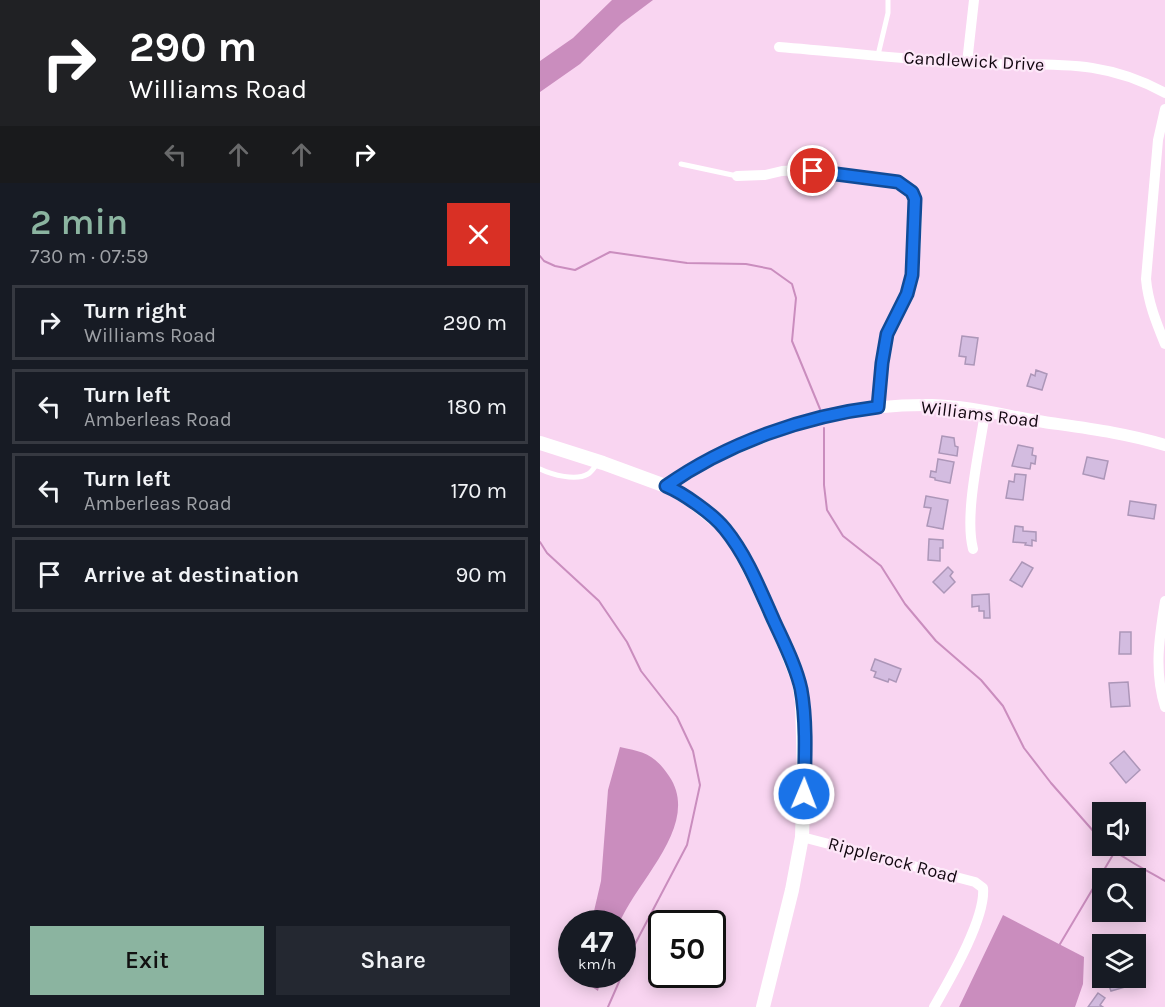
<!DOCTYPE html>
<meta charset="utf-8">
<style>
body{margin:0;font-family:Karla,sans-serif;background:#242831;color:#f1f3f6;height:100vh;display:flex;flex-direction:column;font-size:22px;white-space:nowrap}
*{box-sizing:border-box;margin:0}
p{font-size:20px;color:#9ea1a6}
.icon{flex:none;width:33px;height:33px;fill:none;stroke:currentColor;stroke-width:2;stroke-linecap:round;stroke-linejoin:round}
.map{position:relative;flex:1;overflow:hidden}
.sheet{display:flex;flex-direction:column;background:#171b24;width:540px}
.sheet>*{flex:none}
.guide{background:#202124;color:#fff;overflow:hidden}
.tools{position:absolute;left:552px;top:802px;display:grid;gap:12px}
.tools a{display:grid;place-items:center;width:54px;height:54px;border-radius:0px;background:#171b24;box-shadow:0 3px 15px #0003;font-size:30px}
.speed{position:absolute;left:18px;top:910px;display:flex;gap:12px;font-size:30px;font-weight:700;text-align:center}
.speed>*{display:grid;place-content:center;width:78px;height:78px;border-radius:50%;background:#171b24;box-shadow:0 3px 15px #0003;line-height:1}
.speed small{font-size:15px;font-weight:400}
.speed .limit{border:3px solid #111;border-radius:9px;background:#fff;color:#111}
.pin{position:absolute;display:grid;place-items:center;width:51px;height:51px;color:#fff;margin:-26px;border:3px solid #fff;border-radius:50%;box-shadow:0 2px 6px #0007}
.me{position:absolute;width:66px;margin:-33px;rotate:1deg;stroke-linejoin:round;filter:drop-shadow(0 0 4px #0008)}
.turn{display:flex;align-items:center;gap:21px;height:126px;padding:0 30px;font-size:27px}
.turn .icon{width:78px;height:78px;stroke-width:2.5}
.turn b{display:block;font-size:42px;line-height:51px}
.lanes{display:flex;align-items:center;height:57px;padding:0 30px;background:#0003;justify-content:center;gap:30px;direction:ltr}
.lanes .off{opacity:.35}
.round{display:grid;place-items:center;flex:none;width:63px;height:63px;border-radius:0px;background:#242831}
.overview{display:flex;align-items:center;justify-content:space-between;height:102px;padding:0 30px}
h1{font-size:36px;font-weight:600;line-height:45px;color:#8bb4a0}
.primary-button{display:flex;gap:12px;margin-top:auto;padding:12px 30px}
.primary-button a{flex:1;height:69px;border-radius:0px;background:#8bb4a0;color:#111;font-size:24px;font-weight:600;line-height:69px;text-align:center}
.primary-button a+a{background:#242831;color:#f1f3f6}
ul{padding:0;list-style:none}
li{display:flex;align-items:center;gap:18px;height:75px;margin:0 12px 9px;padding:0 18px;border:3px solid #363941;border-radius:0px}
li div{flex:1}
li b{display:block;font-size:22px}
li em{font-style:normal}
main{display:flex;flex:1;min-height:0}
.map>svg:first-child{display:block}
.water{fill:#ca8dbe}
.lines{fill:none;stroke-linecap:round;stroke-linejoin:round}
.stream{stroke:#ca8dbe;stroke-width:2}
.building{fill:#d3bce0;stroke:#ac96b8;stroke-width:1.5}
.service{stroke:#fff;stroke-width:5}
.minor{stroke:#fff;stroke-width:10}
.tertiary{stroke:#fff;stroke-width:12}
.secondary{stroke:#fff;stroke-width:14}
.route-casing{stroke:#114b97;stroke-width:15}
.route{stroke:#1a73e8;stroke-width:10}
.labels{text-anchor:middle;stroke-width:4.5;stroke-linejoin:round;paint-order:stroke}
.street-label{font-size:18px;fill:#120710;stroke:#fde7f8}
</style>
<main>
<section class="sheet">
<div class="guide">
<div class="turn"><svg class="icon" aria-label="right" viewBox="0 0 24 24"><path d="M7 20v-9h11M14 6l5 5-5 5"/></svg><div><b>290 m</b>Williams Road</div></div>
<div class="lanes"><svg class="icon off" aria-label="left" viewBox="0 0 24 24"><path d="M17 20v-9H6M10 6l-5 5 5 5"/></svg><svg class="icon off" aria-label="ahead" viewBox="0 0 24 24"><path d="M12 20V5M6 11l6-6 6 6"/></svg><svg class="icon off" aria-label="ahead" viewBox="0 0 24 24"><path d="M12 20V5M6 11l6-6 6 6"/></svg><svg class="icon" aria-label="right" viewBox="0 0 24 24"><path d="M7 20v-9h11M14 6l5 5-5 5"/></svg></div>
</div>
<div class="overview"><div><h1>2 min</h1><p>730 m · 07:59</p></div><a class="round" style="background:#d93025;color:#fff"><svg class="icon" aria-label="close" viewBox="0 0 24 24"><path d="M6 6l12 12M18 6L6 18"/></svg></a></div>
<ul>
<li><svg class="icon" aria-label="right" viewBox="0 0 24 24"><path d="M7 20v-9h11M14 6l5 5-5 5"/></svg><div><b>Turn right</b><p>Williams Road</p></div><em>290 m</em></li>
<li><svg class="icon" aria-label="left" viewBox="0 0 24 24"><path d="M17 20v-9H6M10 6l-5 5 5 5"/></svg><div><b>Turn left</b><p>Amberleas Road</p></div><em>180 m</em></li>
<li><svg class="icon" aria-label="left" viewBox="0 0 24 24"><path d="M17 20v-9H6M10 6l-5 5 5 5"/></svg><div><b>Turn left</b><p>Amberleas Road</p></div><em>170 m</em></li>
<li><svg class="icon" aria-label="arrive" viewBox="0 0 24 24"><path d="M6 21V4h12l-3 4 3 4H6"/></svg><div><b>Arrive at destination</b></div><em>90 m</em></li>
</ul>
<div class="primary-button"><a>Exit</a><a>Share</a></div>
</section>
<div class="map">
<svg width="625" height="1007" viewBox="0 0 625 1007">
<rect width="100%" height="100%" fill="#f9d5f1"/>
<path class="water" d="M72,0H113L81,24L40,64L0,92V61L33,38Z
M80,747C104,752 114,754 129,776C162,824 96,881 79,924H51L61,881L68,790Z
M463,915L544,957L543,984L535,1007H419Z
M45,975H62L58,991L46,983Z"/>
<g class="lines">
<path class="stream" d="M0,256L4,261L15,266L35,270L70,252L147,263L206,264L231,269L252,284L256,298L252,341L280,409
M284,428V485L287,510L303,536L341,566L365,604L396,641L441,680L463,706L484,748L511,783L562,841
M0,542L7,553L59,601L87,642L101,671L137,717L153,751L160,785L147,845L94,946L82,974
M567,846C574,854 579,853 587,859C599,867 612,873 625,881
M520,944L574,853
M68,1007L82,975"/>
</g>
<path class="building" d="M422,336L438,338L434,365L425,364L426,357L419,356Z
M496,370L507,374L502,390L487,386L491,374L495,376Z
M402,436L414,438L415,446L418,447L417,456L399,453Z
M478,445L493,448L492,455L496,456L495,464L491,463L490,469L472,466Z
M547,457L568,461L564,479L543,474Z
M398,459L414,462L410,483L395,480V478L390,477L391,471L396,472Z
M475,474L486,475L483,500L466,498L469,481L474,482Z
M386,496L408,500L403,529L387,526L391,508L384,507Z
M590,501L616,505L614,519L588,515Z
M475,526L483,527V531L496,532V541L492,540V546L485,545L486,543L473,542Z
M389,539L403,540V548H400V561L388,560Z
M482,562L493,568L482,587L470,580Z
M408,567L413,572L410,576L415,582L404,593L393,582Z
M449,594L450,618H444V611H439V606L432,607V595Z
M580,632H591V654H579Z
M335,659L361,669L356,682L349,679L348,682L334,677L336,672L331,670Z
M588,682L590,706L571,707L569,683Z
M584,751L600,770L586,783L570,763Z
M566,978H582L585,987L571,991Z
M558,993L565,998L560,1005L563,1007H548Z"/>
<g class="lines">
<path class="service" d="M338,55L348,13V0
M141,164L197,176
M0,469C12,475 36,481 48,474C52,472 55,466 58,463"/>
<path class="minor" d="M239,47C301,52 363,59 425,63C500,68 555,54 625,93
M427,63L434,0
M625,109L618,140L606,279C608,302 616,322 625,344
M197,176L225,175L242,171L260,170L358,182C365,185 372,190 375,197C379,210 375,270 370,284C365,302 353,316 347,334C340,357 338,383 338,407
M433,549C424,514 440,449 445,412
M625,601C619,638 614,672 625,707
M262,837L435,882L443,888C446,918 410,979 394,1007"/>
<path class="tertiary" d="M126,486C151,469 178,455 206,444C269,417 323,404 392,405C429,406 467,416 504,422C545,428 586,433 625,445"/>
<path class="secondary" d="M0,443L63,463L131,488L152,501L183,526L197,545L215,580L245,646L259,682L262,702L264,773L262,837L252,890L223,1007"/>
</g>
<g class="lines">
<defs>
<path id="route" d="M264,794C265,761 267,721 261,689C256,666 244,643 234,621C220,590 207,556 185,529C173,514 143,493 126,486C187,443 264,416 338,407L342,363L347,334L367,294L372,275L375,199L372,192L358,182L273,171"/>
</defs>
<use href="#route" class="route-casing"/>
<use href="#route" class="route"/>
</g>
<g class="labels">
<g class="street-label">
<text transform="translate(434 61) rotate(3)" y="6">Candlewick Drive</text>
<text transform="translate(440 414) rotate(7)" y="6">Williams Road</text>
<text transform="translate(353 860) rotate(15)" y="6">Ripplerock Road</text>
</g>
</g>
</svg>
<div class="tools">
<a><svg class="icon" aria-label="sound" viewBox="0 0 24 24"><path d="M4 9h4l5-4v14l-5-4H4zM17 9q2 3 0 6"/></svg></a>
<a><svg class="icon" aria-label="search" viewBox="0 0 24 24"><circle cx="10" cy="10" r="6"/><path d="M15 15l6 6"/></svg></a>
<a><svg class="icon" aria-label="layers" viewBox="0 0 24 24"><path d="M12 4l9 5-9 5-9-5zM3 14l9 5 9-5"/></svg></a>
</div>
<div class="speed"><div>47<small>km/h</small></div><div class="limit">50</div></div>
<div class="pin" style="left:273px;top:171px;background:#d93025"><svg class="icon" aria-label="arrive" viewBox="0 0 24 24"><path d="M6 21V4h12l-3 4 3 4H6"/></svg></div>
<svg class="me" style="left:264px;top:794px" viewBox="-20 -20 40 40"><circle r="17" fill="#1a73e8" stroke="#fff" stroke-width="3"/><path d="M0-11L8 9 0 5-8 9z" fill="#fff"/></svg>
</div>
</main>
